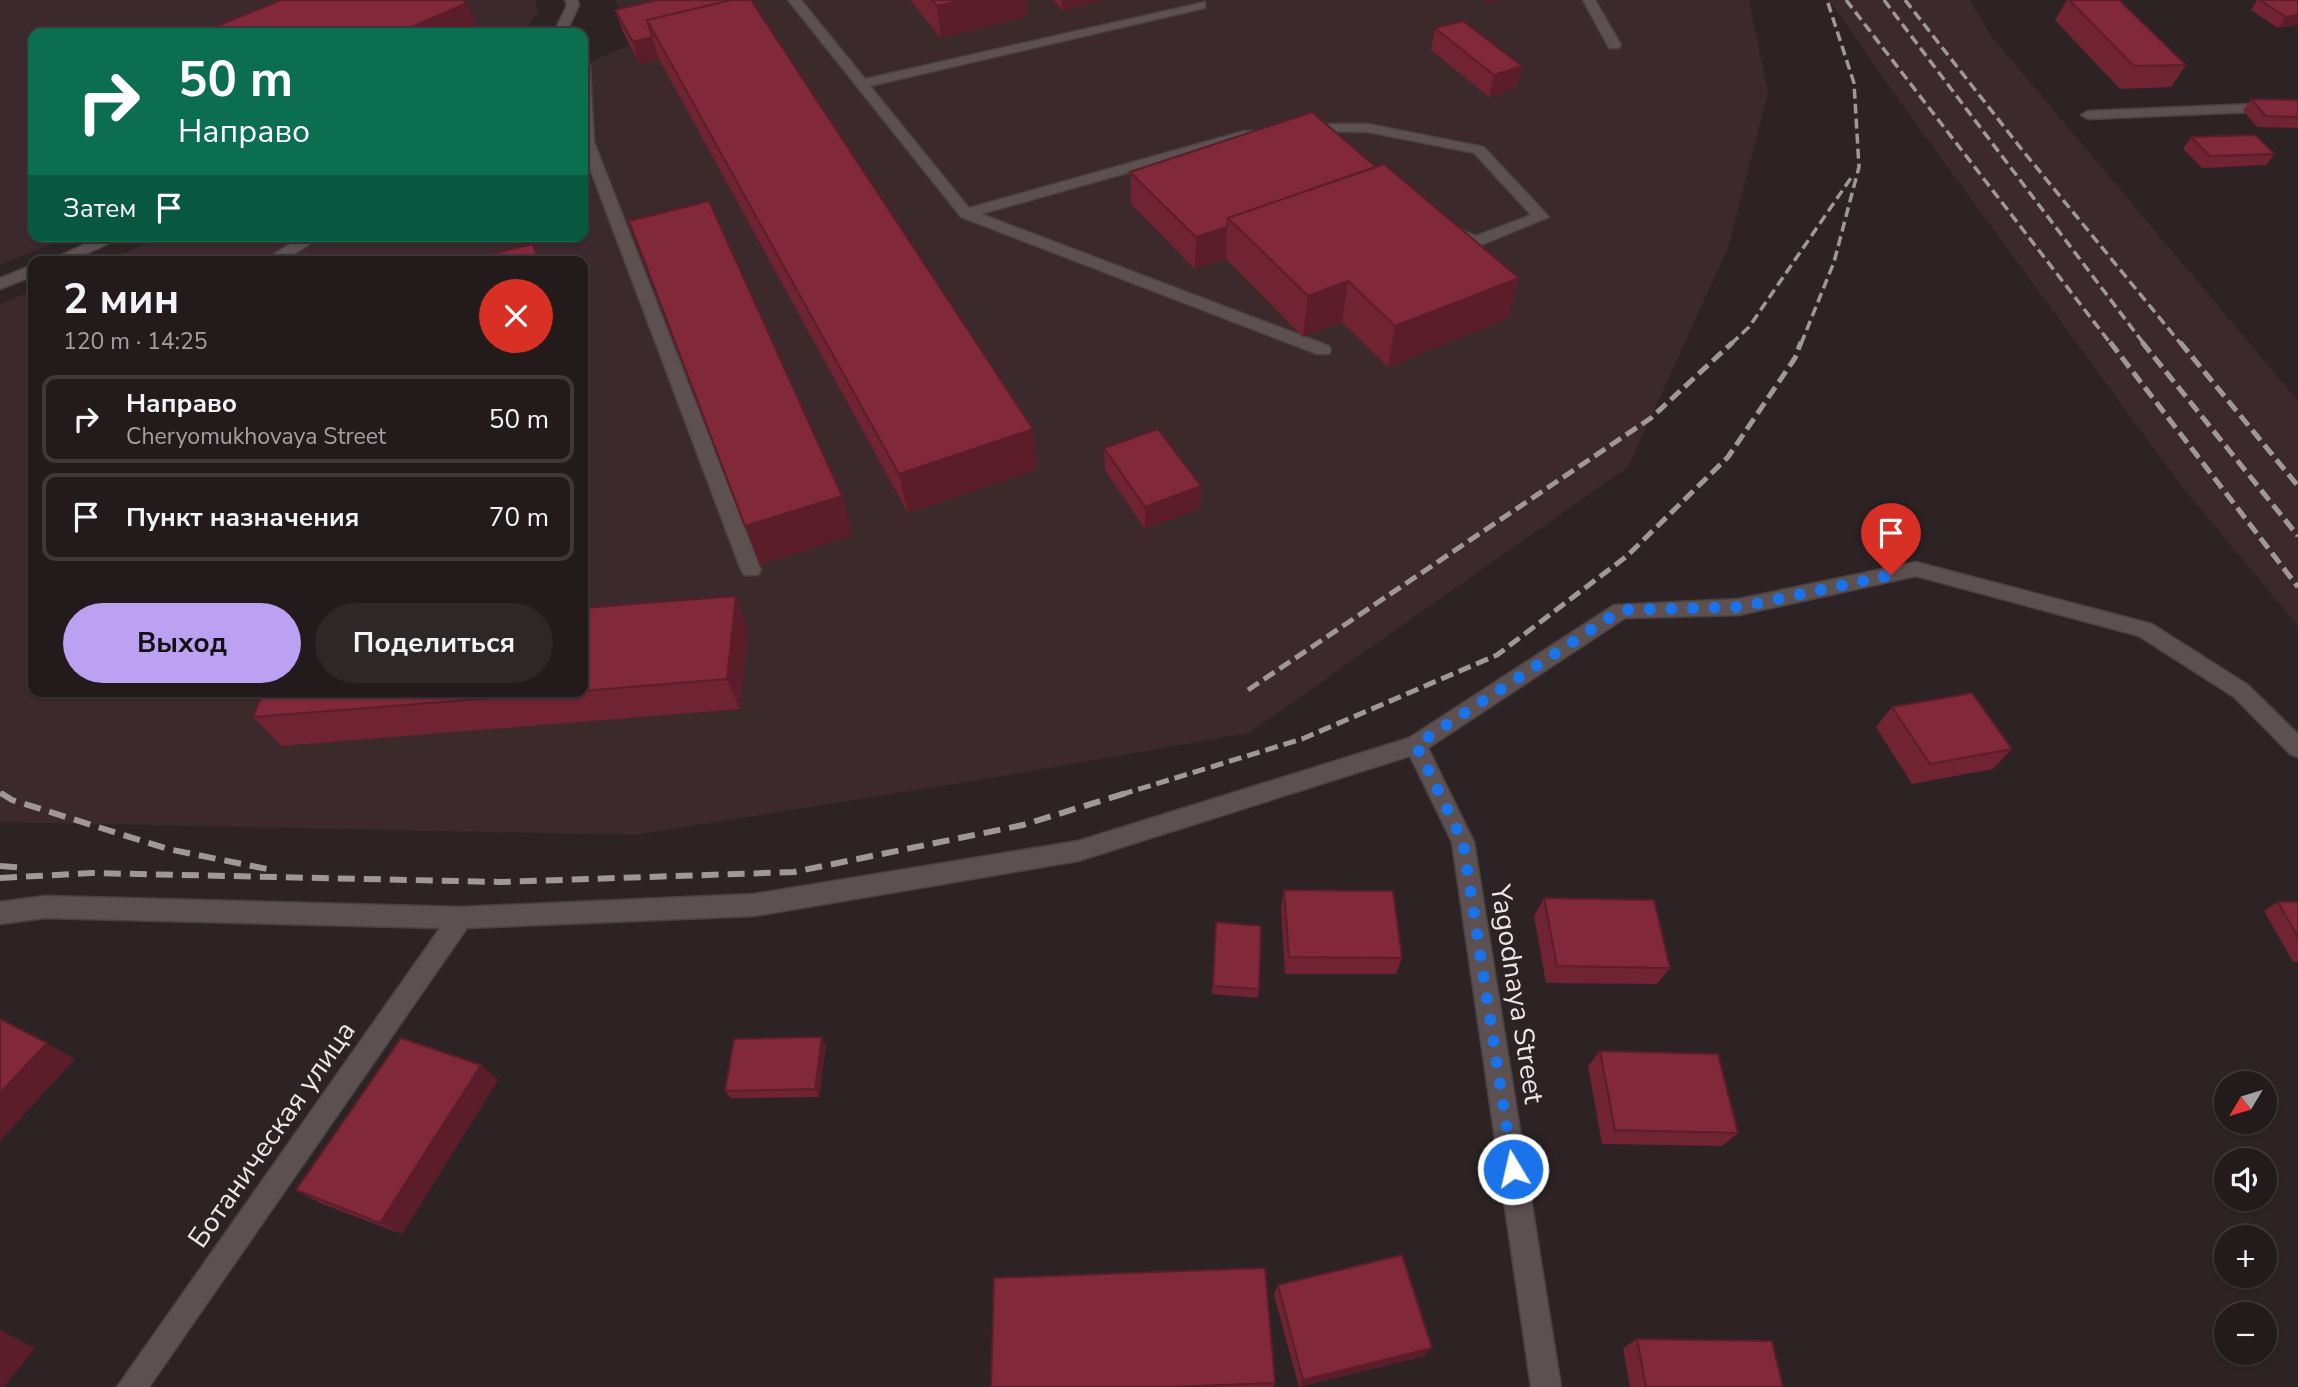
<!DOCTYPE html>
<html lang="ru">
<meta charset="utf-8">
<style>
body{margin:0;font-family:"Nunito Sans",sans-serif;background:#2e2728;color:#f1f3f6;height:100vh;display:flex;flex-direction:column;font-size:26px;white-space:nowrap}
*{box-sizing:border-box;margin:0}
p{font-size:23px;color:#a2a1a3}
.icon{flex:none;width:38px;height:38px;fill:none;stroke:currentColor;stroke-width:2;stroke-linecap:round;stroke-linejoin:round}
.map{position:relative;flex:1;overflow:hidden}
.sheet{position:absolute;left:28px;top:256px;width:560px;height:441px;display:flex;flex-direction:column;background:#221a1b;border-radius:14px;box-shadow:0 2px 5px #0004,0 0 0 2px #3f383a}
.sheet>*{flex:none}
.banner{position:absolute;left:28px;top:28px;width:560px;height:214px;border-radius:14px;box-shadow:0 2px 5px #0004,0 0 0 2px #3f383a;background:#0b6e4f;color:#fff;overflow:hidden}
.needle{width:46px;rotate:232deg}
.fabs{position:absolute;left:2214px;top:1071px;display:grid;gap:14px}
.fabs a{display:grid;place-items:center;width:63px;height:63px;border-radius:50%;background:#221a1b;box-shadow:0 2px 5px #0004,0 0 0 2px #3f383a;font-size:35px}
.pin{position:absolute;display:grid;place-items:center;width:60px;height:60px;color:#fff;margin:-72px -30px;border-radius:50% 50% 50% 0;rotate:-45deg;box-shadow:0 0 7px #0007}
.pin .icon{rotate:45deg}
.me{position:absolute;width:77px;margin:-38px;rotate:351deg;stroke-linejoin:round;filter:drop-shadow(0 0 5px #0008)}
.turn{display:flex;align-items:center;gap:24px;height:147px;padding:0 35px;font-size:32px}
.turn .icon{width:91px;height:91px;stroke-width:2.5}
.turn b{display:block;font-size:49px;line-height:60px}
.then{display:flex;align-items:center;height:66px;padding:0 35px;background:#0003;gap:14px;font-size:26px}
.round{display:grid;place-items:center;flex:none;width:74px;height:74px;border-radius:37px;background:#2e2728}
.headline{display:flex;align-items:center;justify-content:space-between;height:119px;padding:0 35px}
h1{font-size:42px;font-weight:700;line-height:52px}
.cta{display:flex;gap:14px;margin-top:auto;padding:14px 35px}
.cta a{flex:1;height:80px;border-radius:42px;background:#bca0f2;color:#111;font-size:28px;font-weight:700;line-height:80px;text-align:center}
.cta a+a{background:#2e2728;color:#f1f3f6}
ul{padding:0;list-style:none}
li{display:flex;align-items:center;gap:21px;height:88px;margin:0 14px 10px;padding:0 21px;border:4px solid #3f383a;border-radius:14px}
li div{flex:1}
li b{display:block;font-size:26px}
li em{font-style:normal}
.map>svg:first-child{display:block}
.built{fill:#3b292b}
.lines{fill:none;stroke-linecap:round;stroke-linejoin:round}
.lane-casing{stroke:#494041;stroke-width:3}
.street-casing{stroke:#494041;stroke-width:3}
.lane{fill:#5c5051;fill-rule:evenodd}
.street{fill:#5c5051;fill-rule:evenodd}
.rail-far2{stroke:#9f9798;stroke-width:3.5;stroke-dasharray:10 5;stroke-linecap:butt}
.rail-far1{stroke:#9f9798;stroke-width:5;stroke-dasharray:13 6;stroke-linecap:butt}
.rail{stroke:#9f9798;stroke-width:6;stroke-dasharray:17 9;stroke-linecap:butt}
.wall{fill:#6f2333}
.shaded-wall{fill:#5a1d29}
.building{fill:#81293b;stroke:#5a1d29;stroke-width:2}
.route{stroke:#1a73e8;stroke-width:12;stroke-dasharray:0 21.6}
.labels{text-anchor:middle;stroke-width:5;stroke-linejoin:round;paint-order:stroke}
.near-street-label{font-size:28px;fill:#eee6e7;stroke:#2d2324}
</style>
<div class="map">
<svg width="2298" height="1387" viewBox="0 0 2298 1387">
<rect width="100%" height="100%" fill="#2d2324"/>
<path class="built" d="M0,0H536L538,13L521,33H33V236H72L0,265Z
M615,0H1749L1768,93L1728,248L1628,467L1249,733L998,777L635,835L0,822V304L33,290V691H583V261H105L165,236H583V65L635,43Z
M1829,0H1970L1992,37L2298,401V626L2179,483L1903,106Z"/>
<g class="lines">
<defs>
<path id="lane" d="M788,0H801L865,79L1205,2V8L870,86L969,208L1244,131H1254V137L981,214L1329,346L1331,350L1329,354H1317L961,217Z
M1583,0H1595L1621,45L1619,48H1609Z
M583,61L590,65L594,142L761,570L758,575H744L741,570L583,150Z
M2298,102V110L2088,119L2081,115L2088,111Z
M1305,124H1368L1484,147L1549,217L1481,245H1469L1444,231L1452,226L1476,236L1531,215L1474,153L1368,132L1300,131V125Z
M302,236H321L284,261H264Z"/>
<path id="street" d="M565,0H577L579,5L566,33H554L567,5Z
M102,236H124L71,261H49Z
M33,265V276L0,289V278Z
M1916,562L2152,624L2248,685L2298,734V757L2290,754L2234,697L2139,636L1916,576L1739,615L1625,618L1428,748L1474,842L1561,1387H1531L1452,842L1410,756L1078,861L754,916L467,928L149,1387H117L440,928L45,918L0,924V902L45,896L461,907L754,894L1078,841L1409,738L1614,605L1739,599Z"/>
</defs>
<use href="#lane" class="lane-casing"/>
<use href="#street" class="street-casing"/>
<use href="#lane" class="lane"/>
<use href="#street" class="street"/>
<path class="rail-far2" d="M1846,0L2111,344
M1884,0L2144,344
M1905,0L2023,151L2181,344
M1731,344L1749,327L1853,175
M1801,344L1834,262L1859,167L1854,83L1827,0"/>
<path class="rail-far1" d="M2110,342L2298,587
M2142,342L2298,536
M2180,342L2298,486
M1248,690L1651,418L1733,342
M0,793L4,795
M1120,795L1302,739L1497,655L1627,556L1728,457L1795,358L1801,342"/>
<path class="rail" d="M1,793L12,800L168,849L272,870
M0,866L26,868
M0,878L92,873L501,882L794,872L1023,825L1126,793"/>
</g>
<path class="wall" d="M657,0L1033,429L1037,469L908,513L659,59L640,64L623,32L615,10Z
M910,0H1026L1027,16L941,38Z
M1053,0H1101L1062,10Z
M2067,0H2119L2186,65L2171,87L2120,89L2055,20Z
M2257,0H2298V25L2278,28L2251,10Z
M1435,28L1522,66L1516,88L1489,97L1431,50Z
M2251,99L2298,100V128L2257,127L2243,110Z
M2191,137L2275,154L2266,165L2202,168L2183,149Z
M1376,167L1519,278L1508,318L1388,367L1342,322L1303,337L1226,259L1195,269L1131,204L1130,172Z
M629,221L853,535L760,565Z
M1104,448L1201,486L1200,508L1145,529L1105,470Z
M748,627L740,709L281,746L253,717Z
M1892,707L2012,749L1993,769L1912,784L1876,727Z
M1284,890L1402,958L1396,974H1285L1281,908Z
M1544,898L1670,968L1657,984L1546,983L1534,916Z
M2278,902H2298V962H2293L2264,911Z
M1215,931L1259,989L1258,998L1212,994Z
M826,1045L819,1097L731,1098L725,1091Z
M1600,1051L1738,1133L1722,1146L1602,1144L1588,1066Z
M481,1065L498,1080L402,1234L320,1203L296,1190Z
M1278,1285L1432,1348L1424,1356L1299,1387L1274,1295Z
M1637,1339L1783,1387H1630L1623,1348Z
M1275,1383L1273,1387H991Z"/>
<path class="shaded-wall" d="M963,0H1026L1027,16L941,38L937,6Z
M1062,0H1101L1062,10Z
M1486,0H1499L1486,4Z
M467,3L479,33H398Z
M2298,15V25L2278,28L2286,17Z
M652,37L659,59L640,64L633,42Z
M1522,66L1516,88L1489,97L1494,75Z
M1227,227L1226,259L1195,269L1196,237Z
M1519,278L1508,318L1388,367L1395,326Z
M1348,281L1342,322L1303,337L1308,296Z
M1033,429L1037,469L908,513L899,474Z
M1201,486L1200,508L1145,529V507Z
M842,496L853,535L760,565L745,526Z
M736,596L748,627L740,709L727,679Z
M822,1037L826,1045L819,1097L815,1089Z
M47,1043L75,1059L0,1141V1093Z
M481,1065L498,1080L402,1234L380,1223Z
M0,1330L35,1348L4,1387H0Z
M1432,1348L1424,1356L1299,1387L1303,1380Z"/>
<path class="building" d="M281,0H462L467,3L398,33H200Z
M657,0H732L647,20L652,37L633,42L615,10Z
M732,0H751L1033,429L899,474L647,20Z
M932,0H963L937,6Z
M2069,0H2119L2186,65L2134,66Z
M2260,0H2298V15L2286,17Z
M1463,21L1522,66L1494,75L1435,28Z
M2251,99L2298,100V117L2266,116Z
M1312,112L1376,167L1228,218L1227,227L1196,237L1130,172Z
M2255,135L2275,154L2210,156L2191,137Z
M1384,164L1519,278L1395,326L1348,281L1308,296L1228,218Z
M709,201L842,496L745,526L629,221Z
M533,244L538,261H490L489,255Z
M1158,429L1201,486L1145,507L1104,448Z
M736,596L727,679L583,691V608Z
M263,691H578L253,717Z
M1972,693L2012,749L1930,764L1892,707Z
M1284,890L1393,891L1402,958L1289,957Z
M1544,898L1654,900L1670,968L1557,966Z
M2278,902H2298V937Z
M1216,922L1261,926L1259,989L1213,986Z
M0,1019L47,1043L0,1093Z
M822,1037L815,1089L725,1091L734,1039Z
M401,1038L481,1065L380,1223L296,1190Z
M1600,1051L1718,1054L1738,1133L1615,1130Z
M1402,1255L1432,1348L1303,1380L1278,1285Z
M1265,1268L1275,1383L1170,1387H991L994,1278Z
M1637,1339L1772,1341L1783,1387H1646Z"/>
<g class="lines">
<path class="route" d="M1513,1169L1463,842L1416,745L1621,610L1739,607L1891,575"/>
</g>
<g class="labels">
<g class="near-street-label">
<text transform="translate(1518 994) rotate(81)" y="10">Yagodnaya Street</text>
<text transform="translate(271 1134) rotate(-55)" y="10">Ботаническая улица</text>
</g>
</g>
</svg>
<div class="fabs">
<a><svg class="needle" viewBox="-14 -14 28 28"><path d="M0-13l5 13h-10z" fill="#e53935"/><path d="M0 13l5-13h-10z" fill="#a2a1a3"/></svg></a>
<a><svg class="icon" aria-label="sound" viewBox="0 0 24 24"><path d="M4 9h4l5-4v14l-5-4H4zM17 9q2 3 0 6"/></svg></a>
<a>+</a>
<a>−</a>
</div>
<div class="pin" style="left:1891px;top:575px;background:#d93025"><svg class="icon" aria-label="arrive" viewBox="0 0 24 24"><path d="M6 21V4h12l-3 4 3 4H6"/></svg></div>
<svg class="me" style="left:1513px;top:1169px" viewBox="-20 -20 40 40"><circle r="17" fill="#1a73e8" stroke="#fff" stroke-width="3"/><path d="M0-11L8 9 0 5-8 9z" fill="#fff"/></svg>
<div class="banner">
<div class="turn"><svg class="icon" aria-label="right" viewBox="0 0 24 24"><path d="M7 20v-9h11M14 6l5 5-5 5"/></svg><div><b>50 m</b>Направо</div></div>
<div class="then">Затем<svg class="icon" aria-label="arrive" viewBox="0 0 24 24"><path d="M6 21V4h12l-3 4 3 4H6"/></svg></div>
</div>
<section class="sheet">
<div class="headline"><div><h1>2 мин</h1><p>120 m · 14:25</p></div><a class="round" style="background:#d93025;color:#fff"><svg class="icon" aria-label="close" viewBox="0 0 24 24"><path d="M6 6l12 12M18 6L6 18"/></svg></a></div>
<ul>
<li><svg class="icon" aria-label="right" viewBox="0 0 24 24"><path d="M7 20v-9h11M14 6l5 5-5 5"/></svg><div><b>Направо</b><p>Cheryomukhovaya Street</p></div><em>50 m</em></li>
<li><svg class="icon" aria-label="arrive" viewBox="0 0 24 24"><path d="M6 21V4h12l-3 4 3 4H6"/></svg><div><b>Пункт назначения</b></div><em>70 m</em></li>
</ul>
<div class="cta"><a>Выход</a><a>Поделиться</a></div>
</section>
</div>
